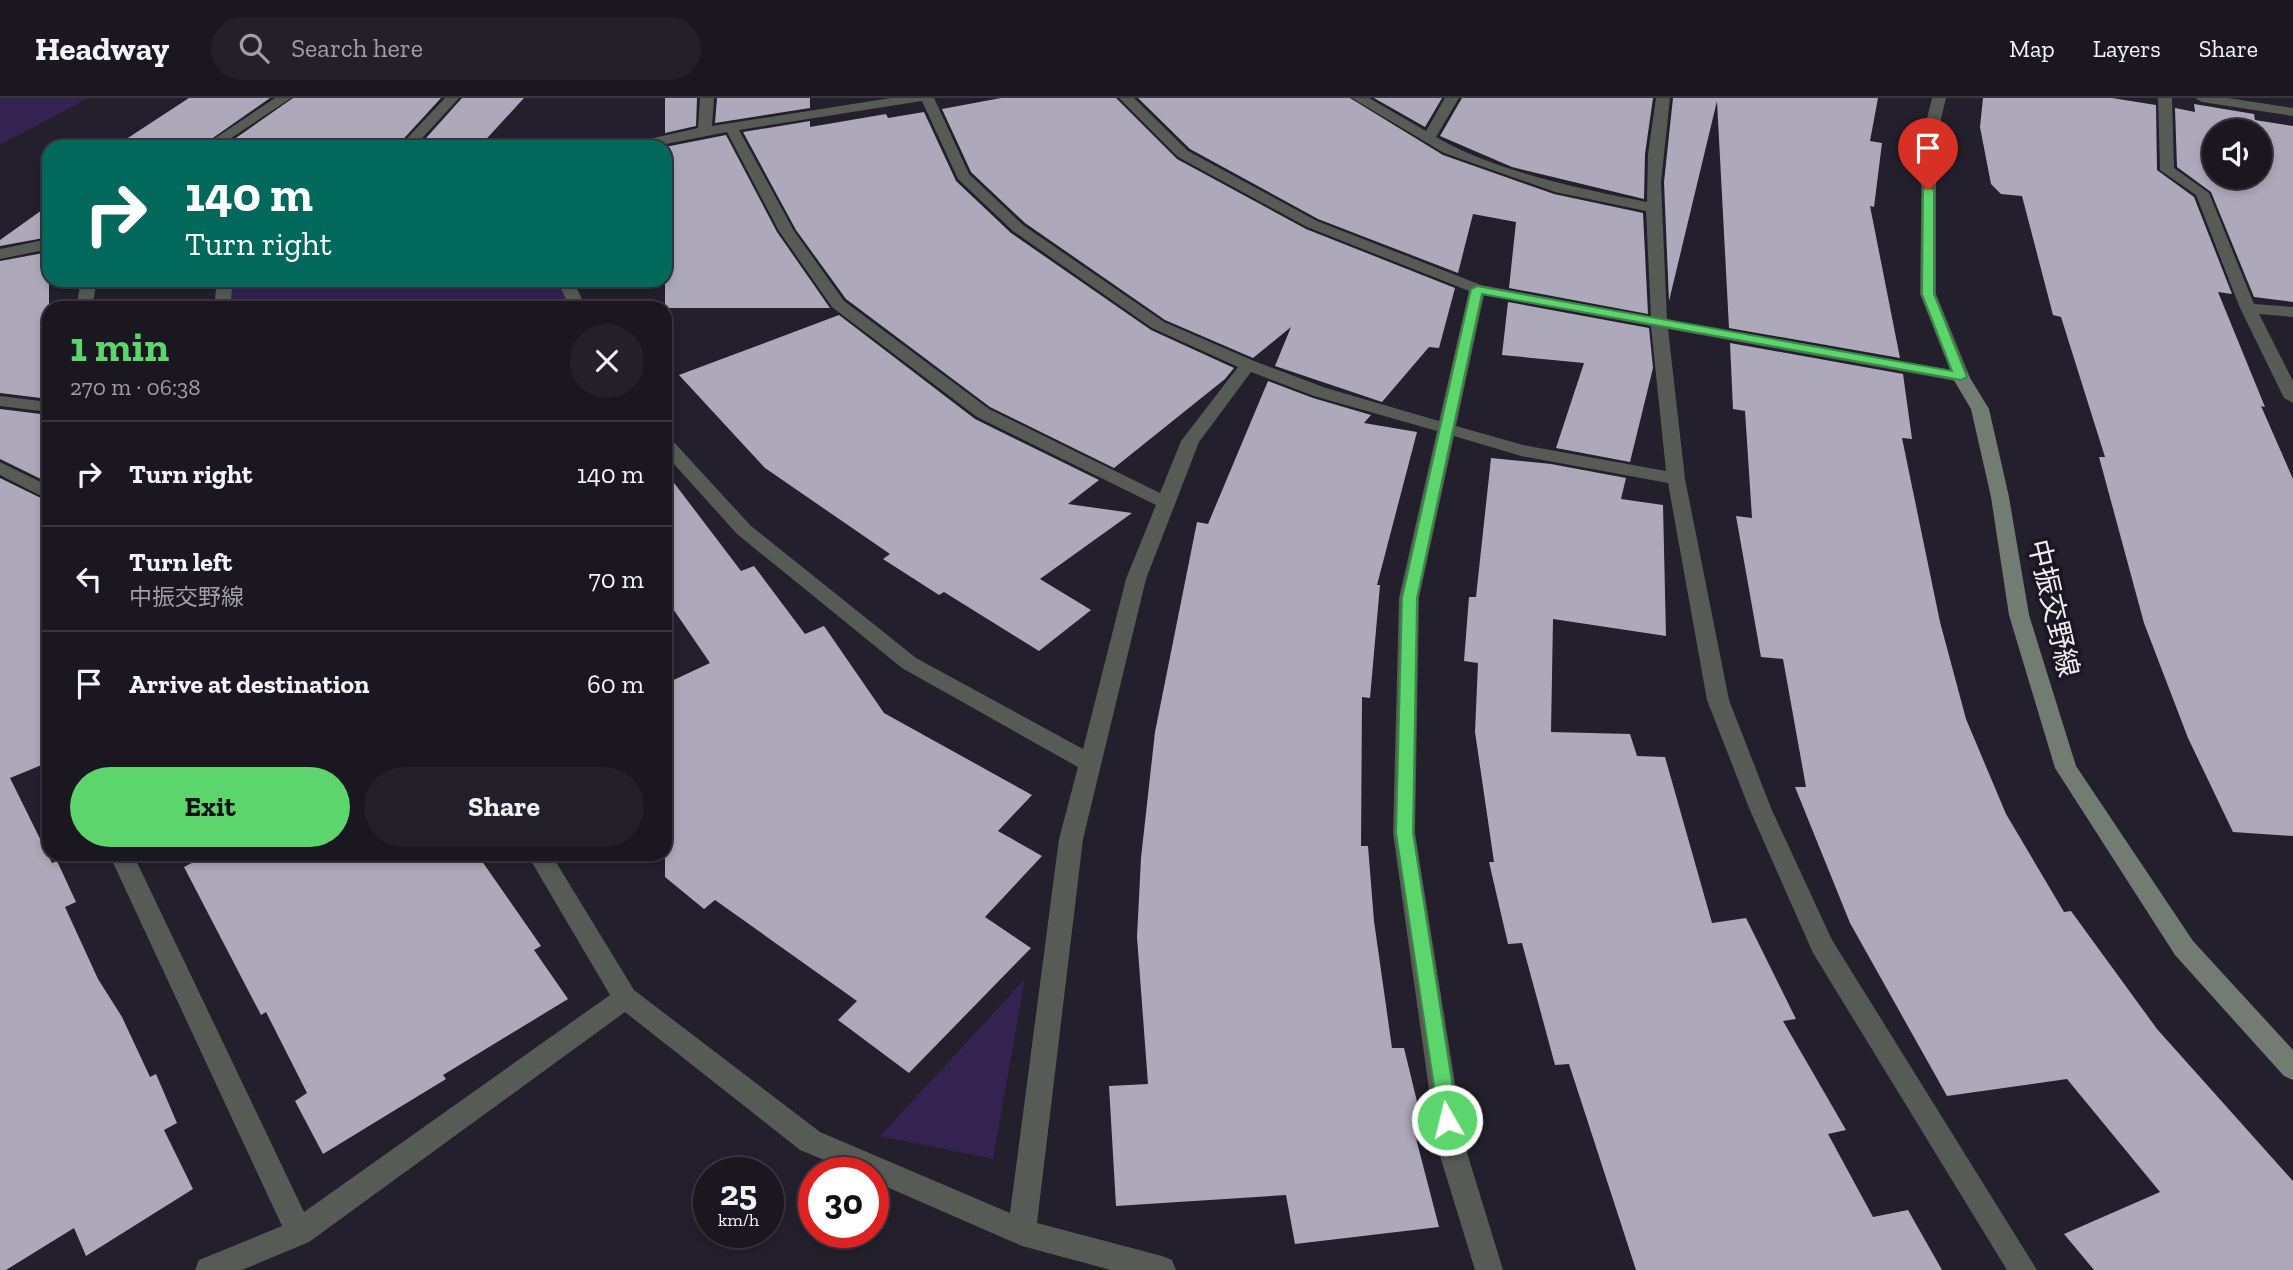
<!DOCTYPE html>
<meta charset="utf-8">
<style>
body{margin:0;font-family:"Zilla Slab","Noto Sans JP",serif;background:#23202a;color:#f1f3f6;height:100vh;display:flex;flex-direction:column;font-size:26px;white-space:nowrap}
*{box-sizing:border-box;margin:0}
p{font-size:23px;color:#9f9fa5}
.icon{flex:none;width:38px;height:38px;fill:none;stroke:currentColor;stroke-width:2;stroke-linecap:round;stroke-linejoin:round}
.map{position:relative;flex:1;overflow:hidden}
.sheet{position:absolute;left:42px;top:203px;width:630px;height:560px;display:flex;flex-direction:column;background:#1a1721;border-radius:21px;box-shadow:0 4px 10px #0003,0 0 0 2px #38363f}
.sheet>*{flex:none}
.banner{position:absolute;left:42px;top:42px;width:630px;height:147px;border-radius:21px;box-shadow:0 4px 10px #0003,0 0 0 2px #38363f;background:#00695c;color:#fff;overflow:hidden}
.buttons{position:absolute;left:2202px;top:21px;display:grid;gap:14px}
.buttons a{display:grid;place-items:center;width:70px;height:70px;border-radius:50%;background:#1a1721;box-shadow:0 4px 10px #0003,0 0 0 2px #38363f;font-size:35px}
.speed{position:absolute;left:693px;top:1059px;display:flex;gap:14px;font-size:35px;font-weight:700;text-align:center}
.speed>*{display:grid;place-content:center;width:91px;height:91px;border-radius:50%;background:#1a1721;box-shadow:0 4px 10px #0003,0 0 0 2px #38363f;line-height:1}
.speed small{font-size:18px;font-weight:400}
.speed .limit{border:10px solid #d22;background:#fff;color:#111}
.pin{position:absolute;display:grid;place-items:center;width:60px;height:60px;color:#fff;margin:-72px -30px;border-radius:50% 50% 50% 0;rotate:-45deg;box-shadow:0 0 7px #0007}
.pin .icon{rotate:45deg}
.me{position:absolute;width:77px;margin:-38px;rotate:352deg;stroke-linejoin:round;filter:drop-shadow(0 0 5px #0008)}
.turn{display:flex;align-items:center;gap:24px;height:147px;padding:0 28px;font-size:32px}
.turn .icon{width:91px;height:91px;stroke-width:2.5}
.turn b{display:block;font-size:49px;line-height:60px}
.round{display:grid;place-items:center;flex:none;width:74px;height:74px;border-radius:37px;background:#23202a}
.summary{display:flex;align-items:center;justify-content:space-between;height:119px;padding:0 28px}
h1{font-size:42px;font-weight:700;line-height:52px;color:#5cd56d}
.primary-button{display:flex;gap:14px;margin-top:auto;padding:14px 28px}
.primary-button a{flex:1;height:80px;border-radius:42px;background:#5cd56d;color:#111;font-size:28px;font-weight:700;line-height:80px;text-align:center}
.primary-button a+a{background:#23202a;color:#f1f3f6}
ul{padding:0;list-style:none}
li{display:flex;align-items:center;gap:21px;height:105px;padding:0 28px;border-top:2px solid #38363f}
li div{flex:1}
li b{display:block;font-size:26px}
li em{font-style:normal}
header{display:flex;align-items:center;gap:42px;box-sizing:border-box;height:98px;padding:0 35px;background:#1a1721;border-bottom:2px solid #38363f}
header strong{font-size:33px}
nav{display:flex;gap:38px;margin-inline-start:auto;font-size:24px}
.search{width:490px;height:63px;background:#23202a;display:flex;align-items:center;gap:18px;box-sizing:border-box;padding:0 24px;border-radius:38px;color:#9f9fa5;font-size:26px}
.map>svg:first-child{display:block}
.green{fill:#342251}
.building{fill:#aea9ba;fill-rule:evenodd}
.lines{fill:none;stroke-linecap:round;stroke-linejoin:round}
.street{fill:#565b56;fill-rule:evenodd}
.secondary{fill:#737c73;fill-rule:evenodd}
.route{fill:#5cd56d;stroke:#3c8a47;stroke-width:2}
.labels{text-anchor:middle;stroke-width:7;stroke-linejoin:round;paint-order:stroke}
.street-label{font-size:28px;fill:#edebf4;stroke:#1a1622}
</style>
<header>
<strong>Headway</strong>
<div class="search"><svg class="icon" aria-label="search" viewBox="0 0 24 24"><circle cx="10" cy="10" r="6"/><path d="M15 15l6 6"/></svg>Search here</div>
<nav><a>Map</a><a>Layers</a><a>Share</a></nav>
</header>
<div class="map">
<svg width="2293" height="1172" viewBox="0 0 2293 1172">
<rect width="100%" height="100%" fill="#231f2c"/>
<path class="green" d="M0,0H89L0,47Z
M229,182H565L578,210H229Z
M1025,881L993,1061L880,1038Z"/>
<path class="building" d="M189,0H270L200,49H114Z
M293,0H441L396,49H223Z
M462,0H524L479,49H418Z
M665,0H697L696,28L665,35Z
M717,0H810V10L715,25Z
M1001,0H1116L1177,61L1306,131L1455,190L1439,250L1429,249L1382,304L1275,268L1291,229L1253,260L1165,222L1025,125L971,74L942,11Z
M1138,0H1350L1443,57L1554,96L1643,115L1648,216L1509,190L1516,124L1473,116L1458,175L1318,121L1190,51Z
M1374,0H1442L1425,29Z
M1462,0H1653L1645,56L1644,101L1512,69L1440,38Z
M1673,0H1878L1870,43L1882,45L1874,109L1870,108L1900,260L1729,230L1717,3L1669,203L1664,84Z
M1983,0H2112L2156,7L2157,72L2194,99L2232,196L2218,194L2265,309L2261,308L2293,381V738L2233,734L2188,640L2144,525L2099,359H2105L2061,219L2053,217L2022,98L2001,96L1991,86L1980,29Z
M2194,6L2254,16L2255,22L2293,28V204L2254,199L2211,94L2177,69L2175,10L2195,14ZM2214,33H2259V79H2214Z
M924,14L956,83L1011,135L1151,232L1234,270L1225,281L1114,370L990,309L846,201L796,132L743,34L810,23V29L886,16L888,20Z
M726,37L777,134L830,210H665V49Z
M49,107V139L0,148V142Z
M49,154V301L0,295V163Z
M1508,204L1649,230L1653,270L1630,364L1556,350L1584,265L1502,257Z
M839,217L975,321L1099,382L1068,406L1132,415L1040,481L1091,512L1039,553L944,494L939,497L883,461L890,456L765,370L679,277Z
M1730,245L1903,276L1912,341L1902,340L1940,524L1966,621L2006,716L2064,814L2071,813L2157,931L2293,1083V1172H2094L2064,1136L2160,1094L2067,981L1947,998L1850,825L1795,689H1806L1783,561L1761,559L1736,418L1752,420L1745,313L1733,311Z
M1268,283L1313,300L1371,317L1364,325L1417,334L1377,487H1380L1370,600L1362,599L1361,748H1368L1374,823L1392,950H1404L1422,1024L1412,1025L1439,1129L1295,1146L1286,1097L1116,1108L1109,988L1148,986L1137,839L1141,760L1155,634L1197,424L1208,426Z
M0,311L49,317V385L0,361Z
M1491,360L1551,366L1626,380L1621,401L1663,407L1666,538L1553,521L1551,634L1630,636L1637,658L1665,659L1712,825L1746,820L1796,921L1783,923L1846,1032L1828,1036L1873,1119L1908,1112L1942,1172H1636L1569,966L1555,967L1522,845L1508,846L1489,764H1494L1475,634L1478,565L1464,563L1469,499H1476Z
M665,373L741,473L754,468L805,536L824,528L884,615L1032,697L998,733L1042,758L985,819L1031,850L909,975L838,922L857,903L715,802L704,811L665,779V586L710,565L665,499Z
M0,380L49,404V664L10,680L52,765L57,763L76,804L65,809L98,881L122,919L150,979L156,976L177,1025L164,1032L193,1091L86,1158L74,1130L6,1172H0Z
M209,756H477L541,848L534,852L568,901L443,977L446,981L323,1056L295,1003L307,995L266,914L261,917L184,769Z"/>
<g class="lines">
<path class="street" d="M275,0H291L218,49H202Z
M445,0H459L414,49H399Z
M700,0H714L712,28L891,0H934L969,76L1023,127L1164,224L1254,263L1326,290L1439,323L1469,193L1307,129L1178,59L1119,0H1134L1188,53L1317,123L1481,187L1651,219L1646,113L1555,94L1444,55L1352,0H1369L1426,33L1445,0H1459L1436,39C1497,74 1578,90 1647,104L1648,56L1656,0H1670L1661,84L1667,222L1950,272L1920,196L1922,41L1932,0H1946L1936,41V196L1970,279L1967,283L1961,284L1668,231L1685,381L1729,602L1771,710L1832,842L2037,1172H2007L1813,855L1749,710L1707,602L1668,385L1521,358L1454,338L1419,500L1415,735L1465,1048L1503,1172H1475L1437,1048L1393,735L1399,500L1437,333L1314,298L1251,274L1199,344L1146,481L1083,741L1037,1125L1162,1158L1172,1162L1176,1172H1111L1022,1148L873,1083V1074H853L800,1052L625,914L309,1144L242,1172H195L199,1162L282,1128L109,756H133L304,1114L610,897L527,756H551L634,892L820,1034L1010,1115L1059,741L1078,669L902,570L737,436L665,356V340L671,341L751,428L916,560L1083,651L1126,481L1156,407L977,319L832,209L779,133L727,34L651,49H625L627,46L698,30ZM922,3L958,81L1013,133L1152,230L1238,269L1181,343L1160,395L989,311L844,203L794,133L739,32ZM1484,197L1651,228L1666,373L1523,347L1456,328Z
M2158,0H2172L2174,70L2209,95L2254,206L2293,209V219L2259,216L2293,283V305L2284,300L2240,210L2196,97L2160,72Z
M2195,0H2228L2293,10V18L2202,4Z
M49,141V151L0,161V151Z
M81,182H97L92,210H76Z
M217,182H233L230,210H214Z
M557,182H573L586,210H570Z
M0,298L49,304V314L0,308Z
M0,364L49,388V402L0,377Z"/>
<path class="secondary" d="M1961,274L1967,275L1989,311L2009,399L2029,517L2076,668L2193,843L2293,952V982L2284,978L2175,857L2055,670L2009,517L1991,399L1971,311L1952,279Z"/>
</g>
<path class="route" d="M1928,89L1934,92V196L1967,279L1961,282L1482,196L1417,500L1413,735L1458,1022L1455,1028L1447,1031L1440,1028L1396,735L1402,500L1471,191L1477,188L1952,273L1922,196L1923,92Z"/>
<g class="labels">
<g class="street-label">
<text transform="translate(2054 510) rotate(77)" y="10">中振交野線</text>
</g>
</g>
</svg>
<div class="buttons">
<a><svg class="icon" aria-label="sound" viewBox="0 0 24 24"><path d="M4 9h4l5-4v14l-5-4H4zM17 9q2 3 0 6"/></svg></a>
</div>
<div class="speed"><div>25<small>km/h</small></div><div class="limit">30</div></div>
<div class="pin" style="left:1928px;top:92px;background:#d93025"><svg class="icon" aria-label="arrive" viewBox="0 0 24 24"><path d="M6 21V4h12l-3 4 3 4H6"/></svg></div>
<svg class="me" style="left:1447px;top:1022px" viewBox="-20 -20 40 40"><circle r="17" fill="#5cd56d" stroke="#fff" stroke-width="3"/><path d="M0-11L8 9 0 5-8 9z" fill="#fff"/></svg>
<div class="banner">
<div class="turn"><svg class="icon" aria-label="right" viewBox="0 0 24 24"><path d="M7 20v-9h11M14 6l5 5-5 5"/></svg><div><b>140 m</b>Turn right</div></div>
</div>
<section class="sheet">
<div class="summary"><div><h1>1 min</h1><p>270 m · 06:38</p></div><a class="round"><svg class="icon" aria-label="close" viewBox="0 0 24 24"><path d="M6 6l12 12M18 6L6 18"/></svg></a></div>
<ul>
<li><svg class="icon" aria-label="right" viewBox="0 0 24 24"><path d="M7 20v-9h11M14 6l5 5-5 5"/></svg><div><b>Turn right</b></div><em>140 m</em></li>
<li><svg class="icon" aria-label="left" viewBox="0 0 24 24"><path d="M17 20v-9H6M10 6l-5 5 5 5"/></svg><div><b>Turn left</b><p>中振交野線</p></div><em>70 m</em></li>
<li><svg class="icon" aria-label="arrive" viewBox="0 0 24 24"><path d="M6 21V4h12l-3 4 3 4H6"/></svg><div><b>Arrive at destination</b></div><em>60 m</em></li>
</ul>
<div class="primary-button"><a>Exit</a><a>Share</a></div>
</section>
</div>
